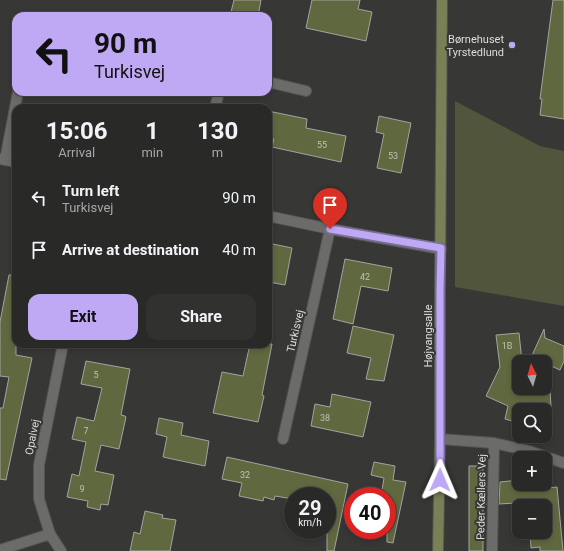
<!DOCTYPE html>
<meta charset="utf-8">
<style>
body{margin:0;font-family:Roboto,sans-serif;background:#313230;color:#f1f3f6;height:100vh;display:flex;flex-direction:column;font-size:15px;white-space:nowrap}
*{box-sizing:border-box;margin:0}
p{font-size:13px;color:#a5a7a8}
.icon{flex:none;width:22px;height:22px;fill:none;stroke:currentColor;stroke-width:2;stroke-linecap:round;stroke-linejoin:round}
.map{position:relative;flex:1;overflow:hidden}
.details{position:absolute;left:12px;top:104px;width:260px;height:244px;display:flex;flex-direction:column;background:#292a28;border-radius:12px;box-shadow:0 2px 6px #0003,0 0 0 1px #454645}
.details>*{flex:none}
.top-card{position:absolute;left:12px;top:12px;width:260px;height:84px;border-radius:12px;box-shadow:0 2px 6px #0003,0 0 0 1px #454645;background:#bfa8f4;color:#111;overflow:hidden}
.needle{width:26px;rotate:355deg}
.controls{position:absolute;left:512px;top:355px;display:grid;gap:8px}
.controls a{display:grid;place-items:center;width:40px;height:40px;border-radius:8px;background:#292a28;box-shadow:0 2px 6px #0003,0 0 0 1px #454645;font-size:20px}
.speed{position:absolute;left:284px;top:487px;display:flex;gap:8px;font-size:20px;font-weight:700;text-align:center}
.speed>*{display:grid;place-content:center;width:52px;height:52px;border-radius:50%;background:#292a28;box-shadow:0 2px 6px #0003,0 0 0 1px #454645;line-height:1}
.speed small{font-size:10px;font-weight:400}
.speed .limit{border:6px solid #d22;background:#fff;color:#111}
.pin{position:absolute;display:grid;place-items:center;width:34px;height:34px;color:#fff;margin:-41px -17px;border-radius:50% 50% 50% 0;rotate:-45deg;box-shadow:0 0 4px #0007}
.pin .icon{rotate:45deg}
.me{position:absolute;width:44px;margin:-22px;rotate:1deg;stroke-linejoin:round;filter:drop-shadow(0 0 3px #0008)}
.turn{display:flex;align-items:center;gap:14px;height:84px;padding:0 16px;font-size:18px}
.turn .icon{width:52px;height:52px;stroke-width:2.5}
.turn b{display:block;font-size:28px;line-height:34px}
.eta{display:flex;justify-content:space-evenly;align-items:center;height:68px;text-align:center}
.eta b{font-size:24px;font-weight:700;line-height:28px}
.button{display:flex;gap:8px;margin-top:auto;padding:8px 16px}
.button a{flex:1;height:46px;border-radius:12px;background:#bfa8f4;color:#111;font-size:16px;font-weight:700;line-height:46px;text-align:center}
.button a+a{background:#313230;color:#f1f3f6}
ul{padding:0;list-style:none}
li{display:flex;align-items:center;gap:12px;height:52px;padding:0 16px}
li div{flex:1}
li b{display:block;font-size:15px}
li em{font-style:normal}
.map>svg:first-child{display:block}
.green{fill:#50553b}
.building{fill:#606840;stroke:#a3a4a0}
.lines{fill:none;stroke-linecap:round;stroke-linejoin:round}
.street-casing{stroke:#545451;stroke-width:12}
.secondary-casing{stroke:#545451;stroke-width:12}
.street{stroke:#6b6c69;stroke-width:10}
.secondary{stroke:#798056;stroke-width:10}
.route-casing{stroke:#7c6d9f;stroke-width:10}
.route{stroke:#bfa8f4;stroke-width:7}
.poi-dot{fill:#bfa8f4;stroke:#373835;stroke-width:1.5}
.labels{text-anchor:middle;stroke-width:4;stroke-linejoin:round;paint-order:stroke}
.number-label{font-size:9px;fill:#bec0b4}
.poi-label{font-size:11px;fill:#dddddb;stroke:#373835;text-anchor:end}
.street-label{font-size:11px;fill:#dddddb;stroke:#373835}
</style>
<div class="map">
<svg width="564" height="551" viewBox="0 0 564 551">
<rect width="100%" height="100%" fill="#373835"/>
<path class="green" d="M455,101L540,146L564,151V306L455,287Z"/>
<path class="building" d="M234,0H261L258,16H230Z
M312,0H360L358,9L372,12L366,41L306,28Z
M553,0H564V119L540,115L542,99H540Z
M268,111L307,119L306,128L346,136L341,162L272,147L274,139L268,138Z
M379,116L411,123L401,173L377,168L384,134L376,132Z
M268,243L292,248L285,285L269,282L272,268L268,267Z
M345,259L392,268L388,291L361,286L353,324L333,319Z
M9,275H16V355L32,358L6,480L0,479V408H3L9,377L0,376V322Z
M353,326L394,335L384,381L366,379L371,358L347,353Z
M544,329L545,338L564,346V361L560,370L545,363V362H529Z
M519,333L522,362H519V388H550L551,407L519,410V423L505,419L508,406L486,396L500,367L496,335Z
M250,344H272L262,395L264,396L258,422L213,413L222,372L243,376Z
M86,361L130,369L121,415L125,416L126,417L119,449L101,445L95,471L114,475L108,505L101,504L100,510L87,507L88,501L67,497L72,474L79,476L86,442L72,439L77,417L94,421L102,388L81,384Z
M332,394L371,402L363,437L311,426L315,404L330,407Z
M159,418L183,423L181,435L209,441L205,466L163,457L167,437L156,434Z
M227,457L348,484L334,551H327V496H293V499L275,496L274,500L264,497L263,501L239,496L242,483L222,479Z
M374,462L395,466L393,480L406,482L393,543L387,542V496H381L384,478L371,475Z
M469,466H483V483H487L486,505L483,506V551H469Z
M519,480V484H537L538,489L557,487L563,551H540V547L531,548L530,532H545V506H517L516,503L499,504L500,482Z
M145,511L163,515L162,518L176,520L170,551H130L134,532L140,534Z"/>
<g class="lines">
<defs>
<path id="street" d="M268,82L306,91
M215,108L219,92
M0,159L16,162
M5,160L18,92
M268,216L330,229L441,249
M283,439L330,229
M440,439L494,443L529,451L564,463
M0,550L50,534
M61,551L50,534L39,499V465L63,344
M492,551L494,443"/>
<path id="secondary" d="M438,551L440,439V292L442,0"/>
</defs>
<use href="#street" class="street-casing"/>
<use href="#secondary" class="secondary-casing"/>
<use href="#street" class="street"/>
<use href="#secondary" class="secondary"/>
</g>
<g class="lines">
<defs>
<path id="route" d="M330,229L441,248L440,292V480"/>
</defs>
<use href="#route" class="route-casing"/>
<use href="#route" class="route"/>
</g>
<circle class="poi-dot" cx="512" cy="45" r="4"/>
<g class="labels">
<g class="number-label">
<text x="322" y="148">55</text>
<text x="393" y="159">53</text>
<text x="365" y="280">42</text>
<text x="507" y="349">1B</text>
<text x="96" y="378">5</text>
<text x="325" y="421">38</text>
<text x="86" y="434">7</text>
<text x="245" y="478">32</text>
<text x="82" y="492">9</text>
</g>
<g class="poi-label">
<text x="504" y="43">Børnehuset<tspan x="504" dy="13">Tyrstedlund</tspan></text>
</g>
<g class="street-label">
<text transform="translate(295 331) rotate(-77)" y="4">Turkisvej</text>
<text transform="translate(428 336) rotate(-90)" y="4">Højvangsalle</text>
<text transform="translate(32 437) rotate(-79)" y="4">Opalvej</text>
<text transform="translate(481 497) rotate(-89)" y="4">Peder Kællers Vej</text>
</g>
</g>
</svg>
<div class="controls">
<a><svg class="needle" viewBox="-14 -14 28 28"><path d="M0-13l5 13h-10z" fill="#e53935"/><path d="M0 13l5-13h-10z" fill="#a5a7a8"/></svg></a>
<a><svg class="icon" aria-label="search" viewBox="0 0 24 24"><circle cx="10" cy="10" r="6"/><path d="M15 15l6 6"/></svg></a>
<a>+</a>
<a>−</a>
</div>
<div class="speed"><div>29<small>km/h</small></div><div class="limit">40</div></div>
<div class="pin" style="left:330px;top:229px;background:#d93025"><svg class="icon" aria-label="arrive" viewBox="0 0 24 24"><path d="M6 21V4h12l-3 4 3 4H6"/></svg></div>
<svg class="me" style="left:440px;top:480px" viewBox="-20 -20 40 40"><path d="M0-17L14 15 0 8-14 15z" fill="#bfa8f4" stroke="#fff" stroke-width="4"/></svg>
<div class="top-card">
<div class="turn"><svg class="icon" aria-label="left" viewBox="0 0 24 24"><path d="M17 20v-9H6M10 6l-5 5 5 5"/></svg><div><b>90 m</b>Turkisvej</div></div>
</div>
<section class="details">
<div class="eta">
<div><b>15:06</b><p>Arrival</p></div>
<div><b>1</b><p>min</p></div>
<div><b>130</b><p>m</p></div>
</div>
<ul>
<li><svg class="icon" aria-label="left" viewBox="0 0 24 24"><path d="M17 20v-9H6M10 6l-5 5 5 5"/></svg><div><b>Turn left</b><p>Turkisvej</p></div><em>90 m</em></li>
<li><svg class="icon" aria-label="arrive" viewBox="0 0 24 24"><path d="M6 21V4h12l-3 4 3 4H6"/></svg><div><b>Arrive at destination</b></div><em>40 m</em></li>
</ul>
<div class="button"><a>Exit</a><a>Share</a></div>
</section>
</div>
